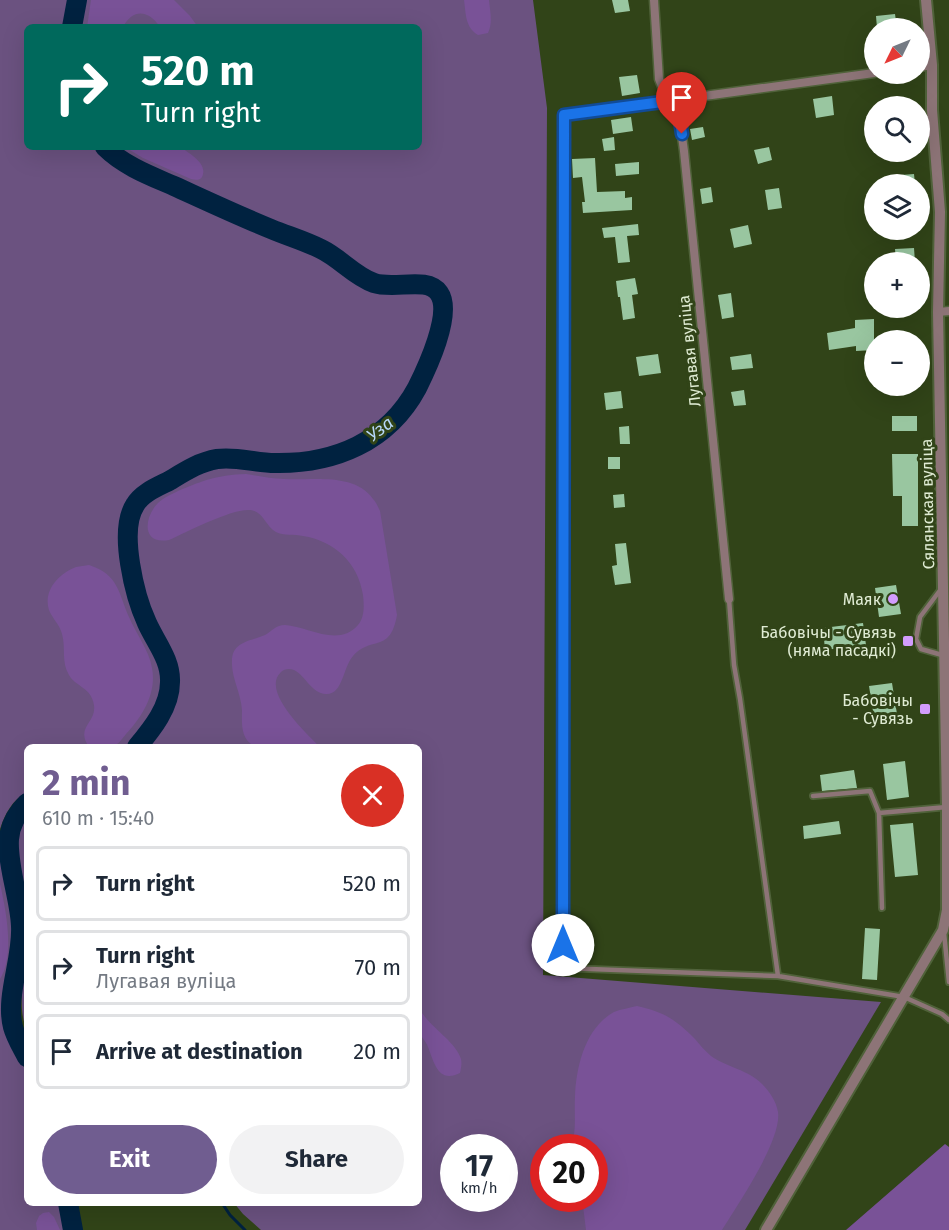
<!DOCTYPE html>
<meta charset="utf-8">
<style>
body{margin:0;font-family:"Fira Sans",sans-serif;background:#f2f2f3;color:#1f2937;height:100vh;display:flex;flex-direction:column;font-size:22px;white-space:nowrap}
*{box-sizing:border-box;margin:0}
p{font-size:20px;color:#747a83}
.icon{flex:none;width:33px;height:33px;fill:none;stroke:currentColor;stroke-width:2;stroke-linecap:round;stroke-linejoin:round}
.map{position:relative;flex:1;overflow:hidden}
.panel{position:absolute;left:24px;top:744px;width:398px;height:462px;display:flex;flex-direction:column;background:#fff;border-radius:9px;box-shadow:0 6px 24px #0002}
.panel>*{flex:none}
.top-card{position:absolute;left:24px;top:24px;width:398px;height:126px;border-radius:9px;box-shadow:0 6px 24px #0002;background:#00695c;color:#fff;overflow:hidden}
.needle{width:39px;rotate:227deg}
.controls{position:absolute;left:864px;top:18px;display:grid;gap:12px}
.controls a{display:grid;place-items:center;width:66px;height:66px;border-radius:50%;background:#fff;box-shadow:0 6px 24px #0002;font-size:30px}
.speed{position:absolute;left:440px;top:1134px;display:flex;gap:12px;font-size:30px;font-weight:700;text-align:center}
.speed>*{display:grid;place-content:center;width:78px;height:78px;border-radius:50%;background:#fff;box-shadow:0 6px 24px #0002;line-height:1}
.speed small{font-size:15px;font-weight:400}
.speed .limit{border:9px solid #d22;background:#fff;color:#111}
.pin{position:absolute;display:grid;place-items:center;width:51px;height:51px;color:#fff;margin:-62px -26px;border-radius:50% 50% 50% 0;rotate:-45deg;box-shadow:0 0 6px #0007}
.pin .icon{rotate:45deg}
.me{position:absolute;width:66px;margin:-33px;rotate:0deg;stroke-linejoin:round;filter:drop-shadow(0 0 4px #0008)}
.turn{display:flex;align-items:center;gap:21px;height:126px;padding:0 18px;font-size:27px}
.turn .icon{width:78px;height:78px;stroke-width:2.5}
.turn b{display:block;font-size:42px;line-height:51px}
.round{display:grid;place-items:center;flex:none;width:63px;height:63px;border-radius:32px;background:#f2f2f3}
.summary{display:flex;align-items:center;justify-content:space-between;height:102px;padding:0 18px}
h1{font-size:36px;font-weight:700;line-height:45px;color:#705d90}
.cta{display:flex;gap:12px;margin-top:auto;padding:12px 18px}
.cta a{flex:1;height:69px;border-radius:36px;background:#705d90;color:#fff;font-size:24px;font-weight:700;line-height:69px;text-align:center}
.cta a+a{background:#f2f2f3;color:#1f2937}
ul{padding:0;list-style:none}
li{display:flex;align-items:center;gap:18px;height:75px;margin:0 12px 9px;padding:0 6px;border:3px solid #e0e1e3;border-radius:9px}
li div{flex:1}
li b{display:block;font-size:22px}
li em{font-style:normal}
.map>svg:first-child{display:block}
.green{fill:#6b5280;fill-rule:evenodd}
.forest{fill:#795297}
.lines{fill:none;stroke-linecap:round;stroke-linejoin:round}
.stream{stroke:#002240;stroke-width:3}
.river{stroke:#002240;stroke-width:20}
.building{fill:#99c6a0}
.service-casing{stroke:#50623a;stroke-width:8}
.minor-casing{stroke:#50623a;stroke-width:11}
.tertiary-casing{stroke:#50623a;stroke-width:14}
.service{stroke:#8d7477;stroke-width:4.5}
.minor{stroke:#8d7477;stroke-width:8}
.tertiary{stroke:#8d7477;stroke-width:10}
.route-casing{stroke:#114b97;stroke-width:15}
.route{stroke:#1a73e8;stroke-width:10}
.poi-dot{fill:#d29cfd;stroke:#314418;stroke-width:2}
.labels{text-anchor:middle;stroke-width:6;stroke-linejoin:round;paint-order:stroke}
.street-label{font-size:16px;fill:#e0ecd4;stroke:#314418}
.poi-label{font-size:16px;fill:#e0ecd4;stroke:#314418;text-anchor:end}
.water-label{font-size:18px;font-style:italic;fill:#b7d8f9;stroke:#314418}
</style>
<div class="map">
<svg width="949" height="1230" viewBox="0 0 949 1230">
<rect width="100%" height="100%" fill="#314418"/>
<path class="green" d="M0,0H69L64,27H27V147H96C117,172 152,185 182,198C211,210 240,224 269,236C280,241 292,244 304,249C313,253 323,258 332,264C346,273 360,286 377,291C393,296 415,285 429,295C452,312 410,388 398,406C392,415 384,423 376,429C354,442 332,451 307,455C279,459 251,451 222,454C201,456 182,467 164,477C153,483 141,489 133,498C128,504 123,513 122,521C116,547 129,596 139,619C149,642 166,663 162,689C158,712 142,729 128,747H27V792C12,800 5,814 0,829Z
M84,0H533L547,108L543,975L881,1002L745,1230H261L243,1214L234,1203H418V747H145C160,727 175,704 175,677C176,655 162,638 153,619C140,592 126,537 142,510C149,496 164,489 177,482C191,474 206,465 223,463C242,462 262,468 281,468C320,468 352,460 384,438C394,431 404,423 410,413C420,398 428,381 435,365C446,337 469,279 419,277C406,276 392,282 379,277C361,271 343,253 325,244L250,214L133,160L114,147H418V27H79ZM453,1148H504V1198H453ZM543,1148H594V1198H543Z
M27,812V917L16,847C15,833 17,823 27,812Z
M0,855L14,929L13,961L3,1015L4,1027L8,1040L27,1072V1203H59L65,1230H0Z
M27,947V1031C16,1004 25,975 27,947Z"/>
<path class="forest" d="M91,0H174L190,16L198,27H160C149,10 133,8 123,27H87Z
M464,0H489C490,11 493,23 488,33L478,35C465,27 466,14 464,0Z
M125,147H181C188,153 206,162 203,174C202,181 196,180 191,179L143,158Z
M246,474C259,476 271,479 284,479C311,481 354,472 373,499C376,502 378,507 380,511L397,615C390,654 372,635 353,656C343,667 343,695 326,694C311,693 306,676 294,670C289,668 284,669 281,672C260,691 308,735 320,747C310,747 299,749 289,747C284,746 281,744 276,745C270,747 260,749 254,746C240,739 242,722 242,710C241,693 231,677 232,661C232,641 252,641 265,635C272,631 276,625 285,625C307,626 338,648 358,625C365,617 364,604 363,595C358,562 334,541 303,536C295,534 283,536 276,532C265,526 263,510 249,510C231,509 187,532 169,540C141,545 144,517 158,503C163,498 172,494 178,491C204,480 218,475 246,474Z
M89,565C119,575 118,592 129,617C136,634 149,650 152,668C157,693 142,717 126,734C122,739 118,745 112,747C106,749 96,747 89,747C74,725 100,723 93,701C89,687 75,686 69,675C61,662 66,647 62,634C60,625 52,618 49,610C43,591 58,574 76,567C80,566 85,566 89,565Z
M0,884C6,910 15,955 0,979Z
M418,1006C427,1026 455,1040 461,1059C462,1064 461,1068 460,1073C438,1084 434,1062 428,1047C426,1041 420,1036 418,1030C417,1023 418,1013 418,1006Z
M637,1006C664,1012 675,1019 695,1039C700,1045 705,1051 711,1056C726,1067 749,1070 762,1084C770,1092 776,1101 778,1112C782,1140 738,1204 722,1230H586L583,1206L579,1199L594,1198V1148L571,1147C577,1131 574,1114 575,1097C576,1067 585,1028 614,1012C621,1009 630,1008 637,1006Z
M945,1144L949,1147V1230H846Z
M49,1212L54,1217L60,1230H37L36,1223L39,1216L43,1213Z"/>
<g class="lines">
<path class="stream" d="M222,1203L230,1215L245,1230"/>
<path class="river" d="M72,27L77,0
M105,147C124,166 151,176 174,186C207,201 239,216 271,229C288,236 305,241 321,249C340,258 354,276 374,283C395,290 427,276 439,293C453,313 427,368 417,388C388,442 334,464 275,463C255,463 236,456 217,459C199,462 184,472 169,481C157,487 142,493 135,505C118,531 135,597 147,623C156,643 171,660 170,682C170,707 152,729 137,747
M27,803C17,813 10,824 9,839C7,866 20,899 21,926C23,959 5,996 13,1027C16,1038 22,1047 27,1057
M68,1203L73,1230"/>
</g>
<path class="building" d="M612,0H628L630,11L615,13Z
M895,14L897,28H877L876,16Z
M637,75L640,93L622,96L619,77Z
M832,96L834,115L816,118L813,99Z
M631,117L633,131L613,134L611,120Z
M703,127L705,137L692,140L690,129Z
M614,137L615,150L604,151L602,139Z
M769,147L772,160L758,164L754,150Z
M595,158L597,192L625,191V198L632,197V210L583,213L582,202H585L582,177L573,178L572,159Z
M639,162V174L616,176L615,164Z
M914,174L915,184H902L901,175Z
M711,187L713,202L702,204L700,189Z
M779,188L782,208L768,210L765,190Z
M638,224L639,235L627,236L630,262L618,263L615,237L604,238L602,228Z
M748,225L752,244L734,248L730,229Z
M914,248L915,262H896L895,249Z
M635,278L638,294L632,295L635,318L623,320L620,297H618L616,281Z
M731,293L734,317L722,319L718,295Z
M874,319V350L856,351V346L829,350L827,333L855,328V320Z
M658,354L661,373L639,376L636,357Z
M751,354L753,368L732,370L730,357Z
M744,390L746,405L734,406L731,392Z
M621,391L623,408L606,410L604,393Z
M892,416H917V431H892Z
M629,426L630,444H620L619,427Z
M892,454H918V526H902V496H893Z
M608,457H620V469H608Z
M624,494L625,507L614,508L613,495Z
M626,543L631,583L615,585L612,566L617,565L615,544Z
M896,585L901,614L879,617L875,588Z
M863,623L866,645L825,650L823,628Z
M892,683L897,714L874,718L869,686Z
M905,761L909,797L887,800L883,764Z
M854,770L857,788L822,791L820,775Z
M839,821L841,834L804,839L803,826Z
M913,823L918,875L895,877L890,825Z
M865,928L880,929L877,980L862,979Z"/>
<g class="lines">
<defs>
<path id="service" d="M564,115L563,968L778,976L904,997L942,1014L949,1020
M941,589L920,617L916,639L921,649L942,655
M729,599L734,665L740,699L778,976
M813,796L870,791L879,813L947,807
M879,813L882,908
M944,933L949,982"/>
<path id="minor" d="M654,0L659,79L665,94L673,101
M920,67L932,65
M677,100L684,151L729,599
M564,115L874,73
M938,312L949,311"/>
<path id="tertiary" d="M766,1230L943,930L947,910V807L938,312L940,212L932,110V65L926,0"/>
</defs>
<use href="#service" class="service-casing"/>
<use href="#minor" class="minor-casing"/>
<use href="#tertiary" class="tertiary-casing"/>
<use href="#service" class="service"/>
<use href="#minor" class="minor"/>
<use href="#tertiary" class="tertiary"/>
</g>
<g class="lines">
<defs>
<path id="route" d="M563,945L564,115L677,100L682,134"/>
</defs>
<use href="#route" class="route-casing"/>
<use href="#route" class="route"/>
</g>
<g class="poi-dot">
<circle cx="893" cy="599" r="6"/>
<rect x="902" y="635" width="12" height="12" rx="3"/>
<rect x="919" y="703" width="12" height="12" rx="3"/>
</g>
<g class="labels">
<g class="street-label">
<text transform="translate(689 351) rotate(-96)" y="6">Лугавая вуліца</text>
<text transform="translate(927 504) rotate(-91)" y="6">Сялянская вуліца</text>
</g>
<g class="poi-label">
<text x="881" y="605">Маяк</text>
<text x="896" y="638">Бабовічы - Сувязь<tspan x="896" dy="18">(няма пасадкі)</tspan></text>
<text x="913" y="706">Бабовічы<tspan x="913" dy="18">- Сувязь</tspan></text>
</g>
<g class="water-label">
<text transform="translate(380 429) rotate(-37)" y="6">Уза</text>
</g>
</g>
</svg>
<div class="controls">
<a><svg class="needle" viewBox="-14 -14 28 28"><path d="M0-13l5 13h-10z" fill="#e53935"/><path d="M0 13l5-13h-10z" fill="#747a83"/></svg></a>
<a><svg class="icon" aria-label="search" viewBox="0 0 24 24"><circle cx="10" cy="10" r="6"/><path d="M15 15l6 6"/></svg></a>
<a><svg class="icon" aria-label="layers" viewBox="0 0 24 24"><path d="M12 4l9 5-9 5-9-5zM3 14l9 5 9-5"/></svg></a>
<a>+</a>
<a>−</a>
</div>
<div class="speed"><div>17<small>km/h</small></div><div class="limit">20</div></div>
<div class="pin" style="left:682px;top:134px;background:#d93025"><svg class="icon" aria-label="arrive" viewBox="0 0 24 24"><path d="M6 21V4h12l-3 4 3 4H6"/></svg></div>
<svg class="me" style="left:563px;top:945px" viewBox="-20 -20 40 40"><circle r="19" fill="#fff"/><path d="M0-13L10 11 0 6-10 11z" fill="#1a73e8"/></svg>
<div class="top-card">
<div class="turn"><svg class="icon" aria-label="right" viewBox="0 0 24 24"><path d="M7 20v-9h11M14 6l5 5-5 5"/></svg><div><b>520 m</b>Turn right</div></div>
</div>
<section class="panel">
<div class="summary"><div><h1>2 min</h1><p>610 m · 15:40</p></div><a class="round" style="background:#d93025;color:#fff"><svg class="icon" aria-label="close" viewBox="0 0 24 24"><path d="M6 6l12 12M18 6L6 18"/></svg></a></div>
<ul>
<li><svg class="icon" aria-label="right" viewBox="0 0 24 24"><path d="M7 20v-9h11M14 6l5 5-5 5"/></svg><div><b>Turn right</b></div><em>520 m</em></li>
<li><svg class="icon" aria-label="right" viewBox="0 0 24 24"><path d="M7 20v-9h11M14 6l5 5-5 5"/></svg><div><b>Turn right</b><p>Лугавая вуліца</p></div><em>70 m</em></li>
<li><svg class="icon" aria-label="arrive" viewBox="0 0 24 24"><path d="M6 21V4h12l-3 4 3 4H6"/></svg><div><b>Arrive at destination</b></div><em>20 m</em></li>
</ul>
<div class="cta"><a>Exit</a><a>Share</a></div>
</section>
</div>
